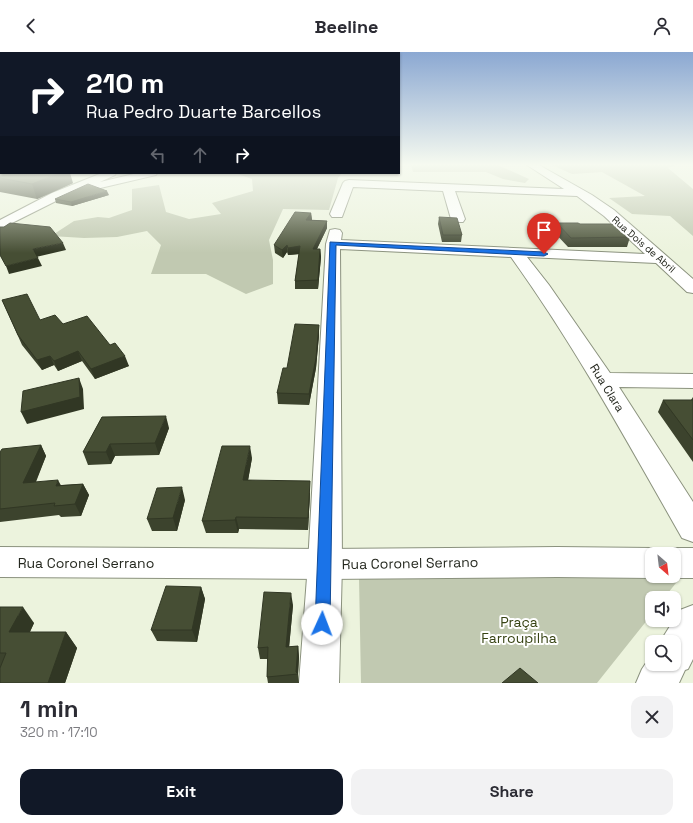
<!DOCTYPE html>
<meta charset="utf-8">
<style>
body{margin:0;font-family:"Space Grotesk",sans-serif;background:#f2f2f3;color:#2b2b33;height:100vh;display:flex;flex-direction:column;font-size:15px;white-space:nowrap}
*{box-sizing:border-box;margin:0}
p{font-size:13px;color:#7c7c81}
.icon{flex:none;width:22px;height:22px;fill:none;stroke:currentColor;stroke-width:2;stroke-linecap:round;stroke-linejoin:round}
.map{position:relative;height:631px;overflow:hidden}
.panel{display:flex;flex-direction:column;background:#fff;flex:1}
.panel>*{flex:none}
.banner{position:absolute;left:0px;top:0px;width:400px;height:122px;box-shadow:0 1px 3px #0004;background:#111827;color:#fff;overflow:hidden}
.needle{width:26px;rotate:152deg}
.controls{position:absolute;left:645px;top:495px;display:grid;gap:8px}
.controls a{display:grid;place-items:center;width:36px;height:36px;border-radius:8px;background:#fff;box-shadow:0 1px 3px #0004;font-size:20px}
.pin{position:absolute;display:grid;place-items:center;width:34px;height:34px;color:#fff;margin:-41px -17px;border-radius:50% 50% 50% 0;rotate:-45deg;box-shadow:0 0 4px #0007}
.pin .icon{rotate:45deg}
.me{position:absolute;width:44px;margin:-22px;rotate:2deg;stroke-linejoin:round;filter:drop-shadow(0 0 3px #0008)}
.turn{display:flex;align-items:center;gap:14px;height:84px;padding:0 20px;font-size:18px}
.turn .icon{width:52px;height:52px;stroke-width:2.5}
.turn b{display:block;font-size:28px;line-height:34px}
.lanes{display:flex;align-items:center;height:38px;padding:0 20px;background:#0003;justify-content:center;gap:20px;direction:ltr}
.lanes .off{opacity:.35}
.round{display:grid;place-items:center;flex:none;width:42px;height:42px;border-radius:12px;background:#f2f2f3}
.head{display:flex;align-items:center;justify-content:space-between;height:68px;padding:0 20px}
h1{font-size:24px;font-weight:700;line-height:30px}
.cta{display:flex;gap:8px;margin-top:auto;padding:8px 20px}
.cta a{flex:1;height:46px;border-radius:12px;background:#111827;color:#fff;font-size:16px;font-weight:700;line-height:46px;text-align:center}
.cta a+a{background:#f2f2f3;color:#2b2b33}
header{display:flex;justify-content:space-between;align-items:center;height:52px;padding:0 20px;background:#fff;font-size:18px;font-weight:700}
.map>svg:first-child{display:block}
.green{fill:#c1c9b1}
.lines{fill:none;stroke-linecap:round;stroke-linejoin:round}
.minor-casing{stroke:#8b927e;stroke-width:2}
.major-casing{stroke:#8b927e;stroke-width:2}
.minor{fill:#fff;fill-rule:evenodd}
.major{fill:#fff;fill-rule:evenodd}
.wall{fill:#3c432d}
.shaded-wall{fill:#313724}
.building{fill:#464e34;stroke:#313724}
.route{fill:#1a73e8;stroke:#114b97}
.labels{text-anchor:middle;stroke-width:4;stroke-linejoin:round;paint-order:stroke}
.far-street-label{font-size:10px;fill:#25281f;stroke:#fff}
.street-label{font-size:12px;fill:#25281f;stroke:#fff}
.near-street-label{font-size:14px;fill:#25281f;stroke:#fff}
.near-park-label{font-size:14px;fill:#374313;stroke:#fff}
</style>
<header><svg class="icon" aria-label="back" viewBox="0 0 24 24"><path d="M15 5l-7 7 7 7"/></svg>Beeline<svg class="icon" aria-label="person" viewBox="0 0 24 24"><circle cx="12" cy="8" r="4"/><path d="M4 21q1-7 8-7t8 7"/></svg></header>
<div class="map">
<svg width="693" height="631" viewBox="0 0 693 631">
<rect width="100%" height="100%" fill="#ecf3dd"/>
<path class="green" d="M411,113H498L529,127L525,131L503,127L486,120H413Z
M552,113H676L668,116L693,137V184L670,164L632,162L609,146L645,144L602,120L572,122Z
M235,121H342L338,126L329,158L283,157L269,188L273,208V232L246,242L206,222H151L161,193L147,179L117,185L84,186L51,184L74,169L98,165L109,166L132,158V137L159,133L166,160L189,167L221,162L212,151L253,139L252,127Z
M359,526H680L664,546H652V562L597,631H361Z"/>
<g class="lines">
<defs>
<path id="minor" d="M527,113H539L592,143L614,158L693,227V241L687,240L656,211L527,205L549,233L610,321L693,322V336L619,335L693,450V490L682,486C628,391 575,294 511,205L340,197L342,512L339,631H299L308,512L326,192L330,178L335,177L340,178L342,181L341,188L645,202L604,164L577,144L455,139L465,167L463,170H453L451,167L443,139L353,135L342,165H332L330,162L343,131L345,129L349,128L564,137Z
M0,116L1,121H5L0,123Z
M102,121H116L115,123L100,130L138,121H157L156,123L96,137L92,136L90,134L60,147L0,177V168L52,141Z
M693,553V607L688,617L685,618L679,631H636L642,617L652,602V612H674V590H660L680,558Z"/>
<path id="major" d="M0,495L325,497L557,495L652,496L663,500L674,496H693V526H674L669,524H674V502H652V524H657L652,526L557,525L325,527L0,525Z"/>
</defs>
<use href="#minor" class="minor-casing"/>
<use href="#major" class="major-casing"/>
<use href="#minor" class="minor"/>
<use href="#major" class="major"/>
</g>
<path class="wall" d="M0,122L73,131L37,147L0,140Z
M109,143L72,154L56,151L55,147Z
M311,161L312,168L327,169V176L317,197H320L321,205L318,237H295V229L299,202L288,203L287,200L283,206L275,201L274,193Z
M439,165L462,183L461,190H442L438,172Z
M557,171L580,172L630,185L627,195H568L554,180Z
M2,248L40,268L63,272L110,293L129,314L95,327L82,309L58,319L54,313L42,318L22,293Z
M319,283L316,316L309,353L278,352L277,341L287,316Z
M693,345V410L658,360L663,348H691Z
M102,365L169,376L159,403L115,404L111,412L88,413L83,400Z
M41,393L46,404L36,430L61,433L83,432L89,443L81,464L61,465L59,463L0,470V400Z
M252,406L248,428L310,441L308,478L239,477L238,481H206L202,469Z
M185,448L177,479H152L147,467Z
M201,535L205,547L197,590L157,589L151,578Z
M293,553L289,595L298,594L299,605L298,622L299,631H268L267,625V607H260L258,596Z
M0,555L34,571L30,580H66L77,596L65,631H0Z"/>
<path class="shaded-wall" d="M59,121H70L73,131L37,147L32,132Z
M107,139L109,143L72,154L71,150Z
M311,161L312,168H306Z
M327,169V176L313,205V197Z
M63,191L66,198L36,205L33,197Z
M287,193V200L283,206L282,198Z
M300,194V202L288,203V196Z
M320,197L321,205L318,237V228Z
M38,206L42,214L9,222L6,214Z
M319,273V283L316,316L309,353V342Z
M78,299L82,309L58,319L54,309Z
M50,304L54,313L42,318L37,308Z
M125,304L129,314L95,327L91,317Z
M79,326L83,337L84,357L27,372L21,360Z
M166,364L169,376L159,403L155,391Z
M110,392L115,404L111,412L106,400Z
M41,393L46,404L30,443L23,431Z
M250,394L252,406L246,440L243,428Z
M58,428L64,439L56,434Z
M310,429V441L308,478V466Z
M83,432L89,443L81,464L75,452Z
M182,435L185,448L177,479L173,466Z
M236,465L239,477L238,481L235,468Z
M201,535L205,547L197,590L192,578Z
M291,541L293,553L288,607L286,595Z
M23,555L34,571L22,596L9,580Z
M66,580L77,596L65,631H48Z
M298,594L299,605L298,622L296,620Z"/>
<path class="building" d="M4,121H59L32,132L0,126V122Z
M88,132L107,139L71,150L55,147Z
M295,160L311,161L306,168L327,169L313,197H320L318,228L295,229L300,194L288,196L287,193L282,198L274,193Z
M439,165L457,166L462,183H443Z
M10,171L50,175L63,191L33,197L38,206L6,214L0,203V175H4Z
M557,171H578L580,172H616L630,185L571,186Z
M27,242L40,268L55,263L63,272L87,264L110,293L115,291L125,304L91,317L78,299L54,309L50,304L37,308L18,283L2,248Z
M295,272L319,273L316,306L309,342L277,341L283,316H287Z
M79,326L80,345L21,360L23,339Z
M663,348H693V388Z
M166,364L155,391L110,392L106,400H83L102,365Z
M41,393L23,431L58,428L56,434L83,432L75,452L54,454L55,451L0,457V400L2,397Z
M222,394H250L243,428L310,429L308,466L236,465L235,468L202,469Z
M182,435L173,466L147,467L157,436Z
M166,534L201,535L192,578H151Z
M264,540L291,541L286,595L298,594L296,620L298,622L267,625L268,595L258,596Z
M0,555H23L9,580H66L48,631H0V616L6,601H0Z
M520,616L538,631H502Z"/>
<linearGradient id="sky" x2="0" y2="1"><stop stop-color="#8ba8d2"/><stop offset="0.56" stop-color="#f6faf0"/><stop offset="1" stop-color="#f6faf0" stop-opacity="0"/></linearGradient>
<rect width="693" height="201" fill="url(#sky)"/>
<path class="route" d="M330,190L544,200L548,202L544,204L336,193L330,572L327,577L322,579L317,577L315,572Z"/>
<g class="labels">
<g class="far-street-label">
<text transform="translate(644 192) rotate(41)" y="4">Rua Dois de Abril</text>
</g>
<g class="street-label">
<text transform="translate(607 336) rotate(58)" y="4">Rua Clara</text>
</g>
<g class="near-street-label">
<text x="86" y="516">Rua Coronel Serrano</text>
<text transform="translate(410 511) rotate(-1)" y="5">Rua Coronel Serrano</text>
</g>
<g class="near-park-label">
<text x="519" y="575">Praça<tspan x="519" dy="16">Farroupilha</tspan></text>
</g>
</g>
</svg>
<div class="controls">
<a><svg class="needle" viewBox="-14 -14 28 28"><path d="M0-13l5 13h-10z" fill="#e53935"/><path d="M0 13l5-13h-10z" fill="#7c7c81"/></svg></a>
<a><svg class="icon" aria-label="sound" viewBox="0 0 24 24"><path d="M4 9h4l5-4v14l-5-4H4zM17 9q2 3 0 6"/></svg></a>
<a><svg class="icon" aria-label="search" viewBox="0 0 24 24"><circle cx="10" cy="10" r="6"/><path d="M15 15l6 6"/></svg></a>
</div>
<div class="pin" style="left:544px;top:202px;background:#d93025"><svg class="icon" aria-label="arrive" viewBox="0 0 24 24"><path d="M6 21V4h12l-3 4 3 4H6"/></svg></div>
<svg class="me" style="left:322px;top:572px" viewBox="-20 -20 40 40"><circle r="19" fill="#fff"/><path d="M0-13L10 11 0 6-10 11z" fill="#1a73e8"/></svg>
<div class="banner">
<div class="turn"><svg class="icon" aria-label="right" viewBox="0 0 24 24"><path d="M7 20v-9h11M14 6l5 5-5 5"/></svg><div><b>210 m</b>Rua Pedro Duarte Barcellos</div></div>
<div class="lanes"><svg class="icon off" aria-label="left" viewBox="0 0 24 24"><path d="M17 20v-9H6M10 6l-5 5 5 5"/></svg><svg class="icon off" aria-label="ahead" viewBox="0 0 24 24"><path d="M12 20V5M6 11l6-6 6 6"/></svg><svg class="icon" aria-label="right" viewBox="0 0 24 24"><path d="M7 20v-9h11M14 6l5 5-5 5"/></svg></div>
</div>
</div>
<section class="panel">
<div class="head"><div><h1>1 min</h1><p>320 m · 17:10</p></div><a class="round"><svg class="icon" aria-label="close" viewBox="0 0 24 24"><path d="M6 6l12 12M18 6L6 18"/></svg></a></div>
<div class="cta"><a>Exit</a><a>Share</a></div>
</section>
